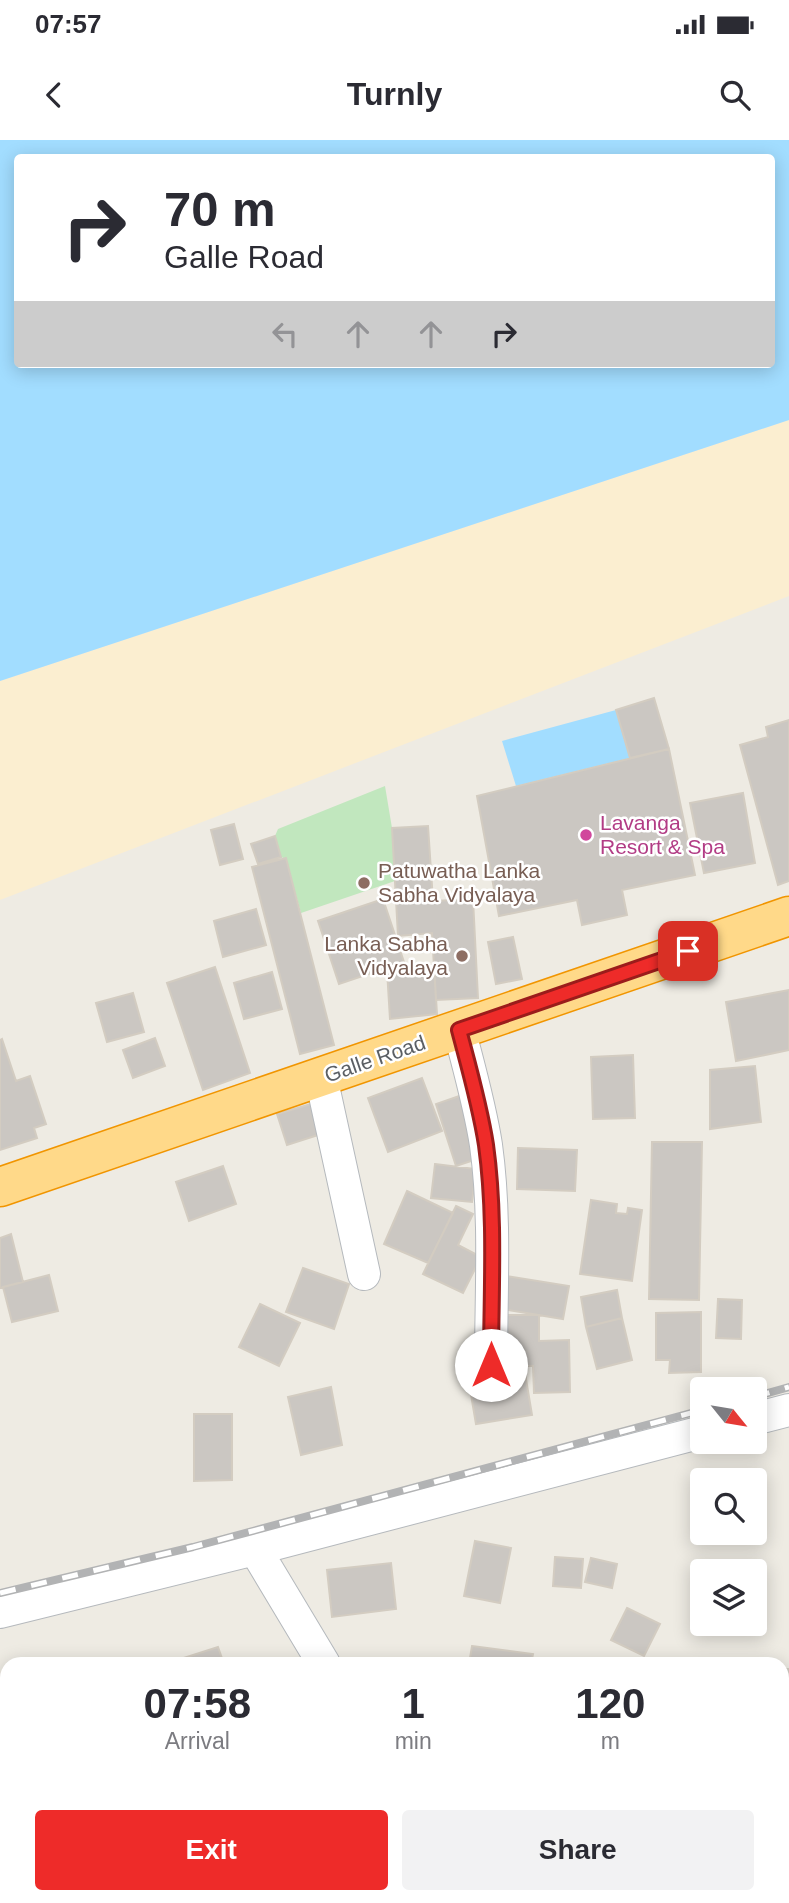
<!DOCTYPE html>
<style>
body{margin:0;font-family:Arial,sans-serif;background:#f2f2f3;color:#2b2b33;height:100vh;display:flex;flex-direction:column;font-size:26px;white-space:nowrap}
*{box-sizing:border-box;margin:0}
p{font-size:23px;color:#7c7c81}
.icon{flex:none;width:38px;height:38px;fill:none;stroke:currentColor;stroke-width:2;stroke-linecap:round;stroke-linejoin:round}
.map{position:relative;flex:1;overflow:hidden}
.drawer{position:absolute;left:0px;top:1517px;width:789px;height:247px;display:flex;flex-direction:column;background:#fff;border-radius:21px 21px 0 0;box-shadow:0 4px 18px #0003}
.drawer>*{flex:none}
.hud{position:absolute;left:14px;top:14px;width:761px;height:214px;border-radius:7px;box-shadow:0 4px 18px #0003;background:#fff;color:#2b2b33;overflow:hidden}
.needle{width:46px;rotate:120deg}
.controls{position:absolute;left:690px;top:1237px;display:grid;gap:14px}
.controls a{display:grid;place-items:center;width:77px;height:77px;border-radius:7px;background:#fff;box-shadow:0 4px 18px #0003;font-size:35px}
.pin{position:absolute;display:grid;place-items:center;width:60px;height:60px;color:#fff;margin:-30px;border-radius:14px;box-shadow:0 4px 10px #0006}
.me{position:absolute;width:77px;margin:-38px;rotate:0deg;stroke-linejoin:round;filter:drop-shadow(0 0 5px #0008)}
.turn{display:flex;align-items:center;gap:24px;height:147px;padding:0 35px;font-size:32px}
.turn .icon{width:91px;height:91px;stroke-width:2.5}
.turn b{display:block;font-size:49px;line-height:60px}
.lanes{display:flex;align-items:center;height:66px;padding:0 35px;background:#0003;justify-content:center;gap:35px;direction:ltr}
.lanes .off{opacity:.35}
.eta{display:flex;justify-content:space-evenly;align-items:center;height:119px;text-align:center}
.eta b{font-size:42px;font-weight:800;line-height:49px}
.button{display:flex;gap:14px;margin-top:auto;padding:14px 35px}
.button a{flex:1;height:80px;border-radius:7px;background:#ee2b29;color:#fff;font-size:28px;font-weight:800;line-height:80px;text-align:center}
.button a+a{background:#f2f2f3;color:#2b2b33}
.status{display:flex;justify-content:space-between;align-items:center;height:49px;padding:0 35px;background:#fff;direction:ltr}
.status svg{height:19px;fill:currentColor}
header{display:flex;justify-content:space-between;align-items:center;height:91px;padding:0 35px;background:#fff;font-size:32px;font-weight:800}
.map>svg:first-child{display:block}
.green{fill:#c1e7be}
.sand{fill:#fbeed0}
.water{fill:#a2ddff;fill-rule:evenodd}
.building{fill:#cbc7c2;stroke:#d3ccc1;stroke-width:2}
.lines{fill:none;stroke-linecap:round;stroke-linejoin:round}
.street-casing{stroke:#b5b9bd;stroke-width:34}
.highway-casing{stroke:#f19500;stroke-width:41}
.street{stroke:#fff;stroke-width:32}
.highway{stroke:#ffd989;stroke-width:38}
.rail-casing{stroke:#b2b3b4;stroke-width:8}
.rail{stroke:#fff;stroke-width:5;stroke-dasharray:16;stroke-linecap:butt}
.route-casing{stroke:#9b1c1b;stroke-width:18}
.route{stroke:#ee2b29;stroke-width:12}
.hotel-dot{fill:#d1479c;stroke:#fff;stroke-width:2.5}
.education-dot{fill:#8d6e63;stroke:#fff;stroke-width:2.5}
.labels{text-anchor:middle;stroke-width:5;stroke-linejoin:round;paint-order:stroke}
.hotel-label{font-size:21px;fill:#b23c85;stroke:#fff;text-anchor:start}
.education-label{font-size:21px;fill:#785e54;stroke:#fff;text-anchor:start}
.street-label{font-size:21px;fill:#5b5f64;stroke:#fff}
</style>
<div class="status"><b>07:57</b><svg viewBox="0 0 49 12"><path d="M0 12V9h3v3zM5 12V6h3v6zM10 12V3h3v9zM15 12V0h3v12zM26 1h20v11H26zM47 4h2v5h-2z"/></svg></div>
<header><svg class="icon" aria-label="back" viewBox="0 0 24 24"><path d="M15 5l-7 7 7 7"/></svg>Turnly<svg class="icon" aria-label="search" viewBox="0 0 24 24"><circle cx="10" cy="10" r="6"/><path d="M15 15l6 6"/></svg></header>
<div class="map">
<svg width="789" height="1763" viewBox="0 0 789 1763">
<rect width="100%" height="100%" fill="#eeebe3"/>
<path class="green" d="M385,646L392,688L395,741L301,773L286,719L281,717L275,696L278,689Z"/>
<path class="sand" d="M789,280V456L0,760V541Z"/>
<path class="water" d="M0,0H789V280L0,541ZM18,18H772V224H18Z
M616,570L630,618L516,646L502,601Z"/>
<path class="building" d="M654,558L669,609L630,618L616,570Z
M789,580V741L778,745L740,605L768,597L766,587Z
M669,609L695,735L622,750L627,775L582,785L577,760L499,776L477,656Z
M743,653L755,723L704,733L690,663Z
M234,684L243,719L220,725L211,690Z
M428,686L433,761L473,759L478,858L436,860L432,793L398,796L392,688Z
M275,696L281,717L258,724L251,704Z
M286,718L334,905L300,914L252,727Z
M383,759L404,822L339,844L318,781Z
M256,769L266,805L223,817L214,781Z
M513,797L522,839L496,844L488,802Z
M434,825L437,874L390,879L387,830Z
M215,827L250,933L203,950L167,843Z
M272,832L282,869L244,879L234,843Z
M789,850V910L736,921L726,862Z
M133,853L144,892L107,902L96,863Z
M155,898L165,926L133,938L123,910Z
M2,899L16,941L30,936L46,984L34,988L37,998L0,1010V900Z
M633,915L635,978L593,979L591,917Z
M755,926L761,982L710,989V930Z
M422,938L442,991L388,1012L368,958Z
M462,955L483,1017L456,1026L436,964Z
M311,964L321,994L287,1005L277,974Z
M652,1002H702L699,1160L649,1159Z
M518,1008L577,1010L575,1051L517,1049Z
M435,1024L476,1029L472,1062L431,1058Z
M223,1026L236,1064L189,1081L176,1042Z
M407,1051L453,1073L428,1123L384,1104Z
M591,1060L617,1064L616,1073L627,1074L628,1068L642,1070L632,1141L580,1134Z
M456,1066L473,1074L458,1105L481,1117L463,1153L423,1134Z
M11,1094L23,1142L0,1148V1098Z
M303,1128L349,1144L334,1189L286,1172Z
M49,1135L58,1171L12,1182L3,1147Z
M507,1136L569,1146L563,1179L502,1169Z
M617,1150L622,1178L586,1187L581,1157Z
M718,1159L742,1160L741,1199L716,1198Z
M260,1164L300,1183L279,1226L239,1207Z
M701,1172V1232L669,1233L670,1220H656V1173Z
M506,1175H539V1201L569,1200L570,1252L534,1253L533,1226H516L515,1208L507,1205Z
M622,1178L632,1220L597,1229L586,1187Z
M525,1233L532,1275L476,1284L469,1243Z
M331,1247L342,1305L301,1315L288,1257Z
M194,1274H232V1340L194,1341Z
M475,1401L511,1408L500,1463L464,1456Z
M555,1417L583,1419L581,1448L553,1446Z
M591,1418L617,1424L612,1448L585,1442Z
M391,1423L396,1469L332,1477L327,1430Z
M754,1464L763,1465L759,1494L726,1490V1484H754Z
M627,1468L660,1484L644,1516L611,1500Z
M472,1506L533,1514L531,1524H469Z
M218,1507L224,1524H165Z
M782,1529H789V1570L782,1569Z
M782,1585L789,1586V1623L782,1621Z
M786,1625L789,1626V1683L782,1682V1641Z
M0,1737L7,1739L3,1763H0Z
M22,1757H63V1763Z
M155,1757H208L209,1763H156Z"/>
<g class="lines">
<defs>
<path id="street" d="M459,889C469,928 480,966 486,1005C496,1077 491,1152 491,1225
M321,937L364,1134
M754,1279L789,1270
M255,1409L324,1524
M0,1472L255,1409L702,1292
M358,1763L359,1757"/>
<path id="highway" d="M0,1047L789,776"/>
</defs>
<use href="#street" class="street-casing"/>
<use href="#highway" class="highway-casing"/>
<use href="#street" class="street"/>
<use href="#highway" class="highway"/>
<defs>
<path id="rail" d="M754,1257L789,1247
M0,1453L193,1407L702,1270"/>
</defs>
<use href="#rail" class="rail-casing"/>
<use href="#rail" class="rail"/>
</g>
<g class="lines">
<defs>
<path id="route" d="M491,1225C491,1152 496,1077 486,1005C480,966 469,928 459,890L688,811"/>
</defs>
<use href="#route" class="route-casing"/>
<use href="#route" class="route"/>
</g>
<circle class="hotel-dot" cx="586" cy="695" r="7"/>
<g class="education-dot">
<circle cx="364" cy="743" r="7"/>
<circle cx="462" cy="816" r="7"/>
</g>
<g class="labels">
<g class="hotel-label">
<text x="600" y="690">Lavanga<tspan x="600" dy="24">Resort &amp; Spa</tspan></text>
</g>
<g class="education-label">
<text x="378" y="738">Patuwatha Lanka<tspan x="378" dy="24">Sabha Vidyalaya</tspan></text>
<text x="448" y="811" text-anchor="end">Lanka Sabha<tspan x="448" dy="24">Vidyalaya</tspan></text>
</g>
<g class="street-label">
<text transform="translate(375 919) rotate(-19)" y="7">Galle Road</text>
</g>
</g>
</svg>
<div class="controls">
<a><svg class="needle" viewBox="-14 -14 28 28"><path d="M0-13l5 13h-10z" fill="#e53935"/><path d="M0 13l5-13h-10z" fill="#7c7c81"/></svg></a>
<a><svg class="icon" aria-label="search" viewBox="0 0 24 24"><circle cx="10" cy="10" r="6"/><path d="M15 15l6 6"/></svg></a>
<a><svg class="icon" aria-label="layers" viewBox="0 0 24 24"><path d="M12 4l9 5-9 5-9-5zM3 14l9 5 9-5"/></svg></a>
</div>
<div class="pin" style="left:688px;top:811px;background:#d93025"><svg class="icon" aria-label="arrive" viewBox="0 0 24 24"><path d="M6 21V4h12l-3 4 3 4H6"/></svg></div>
<svg class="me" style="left:491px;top:1225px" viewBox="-20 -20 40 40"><circle r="19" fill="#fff"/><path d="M0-13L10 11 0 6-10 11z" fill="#ee2b29"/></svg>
<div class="hud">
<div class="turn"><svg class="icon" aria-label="right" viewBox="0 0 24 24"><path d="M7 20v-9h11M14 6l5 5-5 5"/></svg><div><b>70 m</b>Galle Road</div></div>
<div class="lanes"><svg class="icon off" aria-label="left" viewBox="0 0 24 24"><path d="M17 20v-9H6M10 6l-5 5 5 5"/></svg><svg class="icon off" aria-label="ahead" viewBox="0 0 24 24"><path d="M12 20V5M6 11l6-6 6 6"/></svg><svg class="icon off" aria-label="ahead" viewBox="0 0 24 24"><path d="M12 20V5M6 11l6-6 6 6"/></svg><svg class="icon" aria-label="right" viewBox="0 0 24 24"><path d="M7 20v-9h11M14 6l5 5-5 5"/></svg></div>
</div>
<section class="drawer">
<div class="eta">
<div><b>07:58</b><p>Arrival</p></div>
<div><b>1</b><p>min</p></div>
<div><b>120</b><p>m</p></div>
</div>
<div class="button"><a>Exit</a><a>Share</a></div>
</section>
</div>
